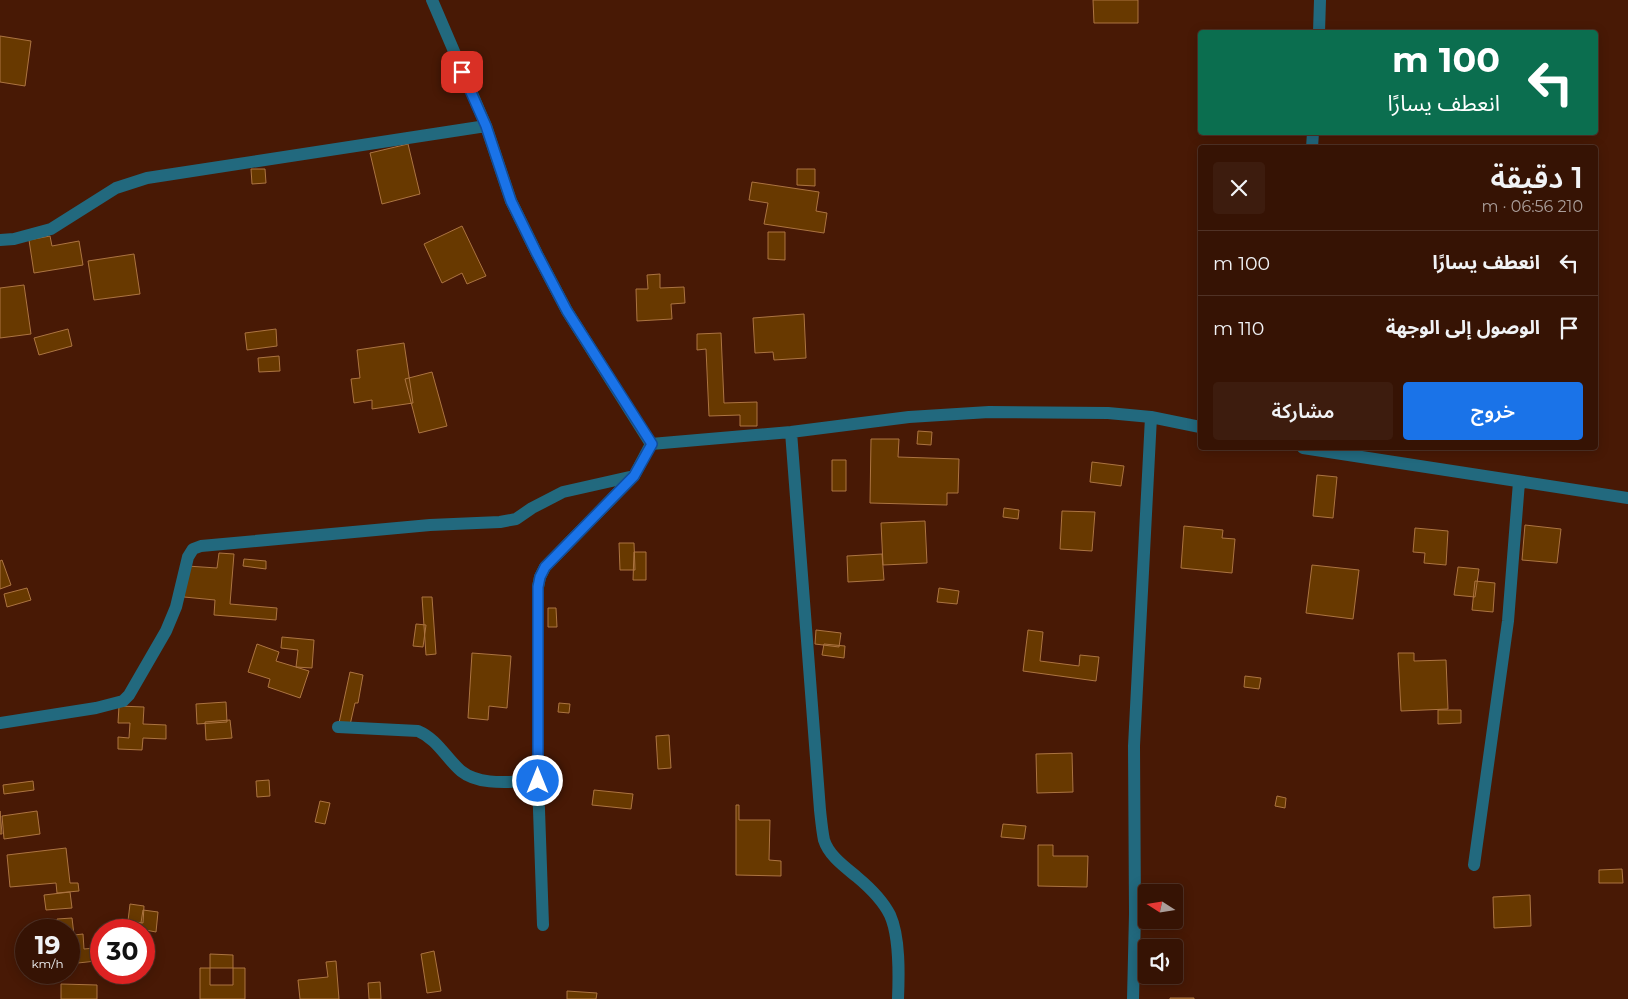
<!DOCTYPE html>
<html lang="ar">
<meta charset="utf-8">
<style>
body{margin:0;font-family:Montserrat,"Noto Sans Arabic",sans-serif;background:#3d1c0e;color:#f1f3f6;direction:rtl;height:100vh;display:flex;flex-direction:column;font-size:19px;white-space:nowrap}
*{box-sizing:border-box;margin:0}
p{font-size:16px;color:#aa9e9a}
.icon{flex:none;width:28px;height:28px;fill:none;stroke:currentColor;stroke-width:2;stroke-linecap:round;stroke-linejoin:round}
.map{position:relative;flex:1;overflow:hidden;direction:ltr}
.sheet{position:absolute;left:1198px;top:145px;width:400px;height:305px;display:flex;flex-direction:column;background:#361304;border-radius:5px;box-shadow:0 2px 12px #0003,0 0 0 1px #503226;direction:rtl}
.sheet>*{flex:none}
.top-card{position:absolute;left:1198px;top:30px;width:400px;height:105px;border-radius:5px;box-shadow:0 2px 12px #0003,0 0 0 1px #503226;direction:rtl;background:#0b6e4f;color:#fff;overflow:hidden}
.needle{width:32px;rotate:282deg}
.controls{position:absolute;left:1138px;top:884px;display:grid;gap:10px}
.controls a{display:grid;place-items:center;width:45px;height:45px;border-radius:5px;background:#361304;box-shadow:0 2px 12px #0003,0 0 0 1px #503226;font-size:25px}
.speed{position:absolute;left:15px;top:919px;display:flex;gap:10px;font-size:25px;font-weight:700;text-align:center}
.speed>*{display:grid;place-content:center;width:65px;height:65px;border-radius:50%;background:#361304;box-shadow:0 2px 12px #0003,0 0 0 1px #503226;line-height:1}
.speed small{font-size:12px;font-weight:400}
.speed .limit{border:8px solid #d22;background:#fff;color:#111}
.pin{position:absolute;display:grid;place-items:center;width:42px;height:42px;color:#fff;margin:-21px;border-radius:10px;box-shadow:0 2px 8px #0006}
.me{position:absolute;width:55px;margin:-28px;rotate:0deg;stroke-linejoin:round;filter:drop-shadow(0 0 4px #0008)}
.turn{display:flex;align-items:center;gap:18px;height:105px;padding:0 15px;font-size:22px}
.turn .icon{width:65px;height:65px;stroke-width:2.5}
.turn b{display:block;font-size:35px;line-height:42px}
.round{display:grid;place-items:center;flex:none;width:52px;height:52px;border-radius:5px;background:#3d1c0e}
.headline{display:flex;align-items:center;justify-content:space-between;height:85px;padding:0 15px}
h1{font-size:30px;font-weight:600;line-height:38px}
.cta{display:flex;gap:10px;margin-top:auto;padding:10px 15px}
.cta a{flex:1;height:58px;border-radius:5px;background:#1a73e8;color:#fff;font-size:20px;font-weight:600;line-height:58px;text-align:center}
.cta a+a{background:#3d1c0e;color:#f1f3f6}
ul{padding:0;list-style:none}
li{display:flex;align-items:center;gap:15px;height:65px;padding:0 15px;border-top:1px solid #503226}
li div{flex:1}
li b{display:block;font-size:19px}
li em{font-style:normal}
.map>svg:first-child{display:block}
.building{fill:#683900;stroke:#ac7441}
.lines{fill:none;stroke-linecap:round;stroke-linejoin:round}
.street{stroke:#22697e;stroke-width:12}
.route-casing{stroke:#114b97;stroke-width:12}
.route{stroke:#1a73e8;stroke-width:9}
</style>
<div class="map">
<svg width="1628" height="999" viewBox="0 0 1628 999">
<rect width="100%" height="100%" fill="#481905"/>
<path class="building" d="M1093,0H1138V23H1094Z
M0,36L31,41L25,86L0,82Z
M408,144L420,194L382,204L370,153Z
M251,169H265L266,183L252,184Z
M797,169H815V186L797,185Z
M752,182L819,192L816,211L827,213L824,233L764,224L768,203L749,200Z
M462,226L486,276L467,284L462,273L442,283L424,244Z
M768,232H785V260L768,259Z
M50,236L52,246L79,241L83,265L34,273L29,240Z
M134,254L140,294L94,300L88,261Z
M660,274V288L684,287L685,303L671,304L672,319L637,321L636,289H648L647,275Z
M24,285L31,334L0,338V288Z
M804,314L806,358L774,360L773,352L755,353L753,318Z
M68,329L72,346L39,355L34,338Z
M276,329L277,346L247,350L245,333Z
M721,333L724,403L757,402V426H740V415L709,416L706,349L697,350V334Z
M404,343L413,403L372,409V400L354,403L351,379L360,378L357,350Z
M279,356L280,371L259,372L258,358Z
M432,372L447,426L419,433L405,379Z
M918,431L932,432L931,445L917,444Z
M871,439H899L898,457L959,459L958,493H947V505L870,503Z
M832,460H846V491H832Z
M1092,462L1124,466L1121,486L1090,482Z
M1317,475L1337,477L1333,518L1313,516Z
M1004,508L1019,510L1018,519L1003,517Z
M1062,511L1095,512L1092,551L1060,549Z
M925,521L927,563L883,565L881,523Z
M1525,525L1561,529L1557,563L1522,560Z
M1184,526L1223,530L1222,538L1235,539L1232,573L1181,568Z
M1415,528L1448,531L1446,565L1424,563L1425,553L1413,552Z
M619,543H634L635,570H620Z
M634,552H646V580H633Z
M219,553L234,554L230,604L277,608L276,620L214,615L215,600L184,597L187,566L217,568Z
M882,554L884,580L848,582L847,556Z
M244,559L266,561V569L243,566Z
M2,560L11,585L0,589V561Z
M1312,565L1359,570L1353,619L1306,613Z
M1458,567L1479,569L1475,597L1454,595Z
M1475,581L1495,583L1493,612L1472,610Z
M27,588L31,600L7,607L4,594Z
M939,588L959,591L957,604L937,602Z
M422,597H432L436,654L426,655Z
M548,608H556L557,627H548Z
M416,624L426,625L423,647L413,646Z
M816,630L841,633L839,647L815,644Z
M1028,630L1043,632L1040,661L1079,666L1080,655L1099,657L1096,681L1023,671Z
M282,637L314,640L312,668L296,667L298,650L281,648Z
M257,644L279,652L276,661L309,671L300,698L268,687L270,679L248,672Z
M824,644L845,646L844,658L822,655Z
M472,653L511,656L507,708L489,706L488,720L468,718Z
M1398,653H1414V661L1446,660L1448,709L1401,711Z
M350,672L363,675L358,703H355L350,725L339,723Z
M1245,676L1261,678L1259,689L1244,687Z
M226,702L227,722L197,724L196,704Z
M559,703L570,704L569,713L558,712Z
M119,706L144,707L143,724L166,725V739L143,738L142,750L118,749V737L129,738L130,723H118Z
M1438,710H1461V723L1438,724Z
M230,720L232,738L206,740L205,722Z
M669,735L671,768L658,769L656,736Z
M1072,753L1073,792L1037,793L1036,754Z
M269,780L270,796L257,797L256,781Z
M33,781L34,790L4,794L3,785Z
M594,790L633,794L631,809L592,805Z
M1277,796L1286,798L1285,808L1275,806Z
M320,801L330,803L325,824L315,822Z
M736,805H739V820H770L769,860L781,861V876L736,875Z
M0,811L2,834H0Z
M37,811L40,834L4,839L2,816Z
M1003,824L1026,826L1024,839L1001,837Z
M1038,845H1053V856H1088L1087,887L1038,886Z
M66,848L70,883H78L79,891L57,893L56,883L10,887L7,855Z
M1622,869L1623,883H1599V870Z
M70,892L72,908L46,910L44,895Z
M1530,895L1531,926L1494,928L1493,897Z
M130,904L144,906L143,923L128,921Z
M143,910L158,912L156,932L140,929Z
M72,918L74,935L83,934L84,949L95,948L96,961L69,964V930H58L57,919Z
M434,951L441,991L427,993L421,954Z
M210,954L233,955V968H210Z
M336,961L339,999H300L298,980L328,977L326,962Z
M200,968H210V985H233V968H245V999H200Z
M380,982L381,999H369L368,983Z
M61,984L97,985V999H61Z
M567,991L597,993L596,999H567Z
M1170,998H1194V999H1170Z"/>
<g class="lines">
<path class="street" d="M432,0L486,126L511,201L537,254L567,311L651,444L791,432L909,417L989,412L1108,413L1151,417L1200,427
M1319,32L1320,0
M1312,148L1313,132
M0,240L14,239L51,229L116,188L147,178L486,126
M791,432L820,810C821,819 822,830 824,840C829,856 845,867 857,877C869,887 883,901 890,915C900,937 899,975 898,999
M1303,448L1628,498
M0,723L96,708L123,701L129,695L166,631L176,607L188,557L193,549L201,546L430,525L500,522L516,519L532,508L563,492L634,476
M338,727L418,731C437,739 446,758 461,771C481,787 514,781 538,781
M1474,865L1508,621L1519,482
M543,925L538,781V587L540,577L545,567L634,476L651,444
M1133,999L1135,914L1134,746L1151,417"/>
</g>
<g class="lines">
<defs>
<path id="route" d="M462,72L486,126L511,201L537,254L567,311L652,444L634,476L545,567L540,577L538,587V781"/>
</defs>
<use href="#route" class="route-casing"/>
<use href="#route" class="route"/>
</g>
</svg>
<div class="controls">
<a><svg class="needle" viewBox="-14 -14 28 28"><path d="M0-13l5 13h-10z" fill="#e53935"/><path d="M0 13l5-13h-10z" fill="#aa9e9a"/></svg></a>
<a><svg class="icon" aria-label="sound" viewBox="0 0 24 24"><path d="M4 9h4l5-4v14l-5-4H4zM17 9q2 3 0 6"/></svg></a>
</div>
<div class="speed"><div>19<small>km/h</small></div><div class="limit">30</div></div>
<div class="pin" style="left:462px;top:72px;background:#d93025"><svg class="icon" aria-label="arrive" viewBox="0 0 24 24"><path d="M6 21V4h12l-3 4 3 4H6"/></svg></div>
<svg class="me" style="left:538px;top:781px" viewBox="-20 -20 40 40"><circle r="17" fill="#1a73e8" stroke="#fff" stroke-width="3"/><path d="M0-11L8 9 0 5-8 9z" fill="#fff"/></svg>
<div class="top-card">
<div class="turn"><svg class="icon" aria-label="left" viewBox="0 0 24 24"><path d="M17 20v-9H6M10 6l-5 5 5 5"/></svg><div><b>100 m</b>انعطف يسارًا</div></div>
</div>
<section class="sheet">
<div class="headline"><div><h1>1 دقيقة</h1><p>210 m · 06:56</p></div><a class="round"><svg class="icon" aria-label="close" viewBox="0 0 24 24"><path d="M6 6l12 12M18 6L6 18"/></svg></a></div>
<ul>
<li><svg class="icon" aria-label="left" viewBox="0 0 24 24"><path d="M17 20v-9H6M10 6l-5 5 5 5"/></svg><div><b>انعطف يسارًا</b></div><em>100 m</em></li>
<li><svg class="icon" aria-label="arrive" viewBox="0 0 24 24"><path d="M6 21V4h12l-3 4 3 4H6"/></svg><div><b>الوصول إلى الوجهة</b></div><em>110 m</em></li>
</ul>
<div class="cta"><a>خروج</a><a>مشاركة</a></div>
</section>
</div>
